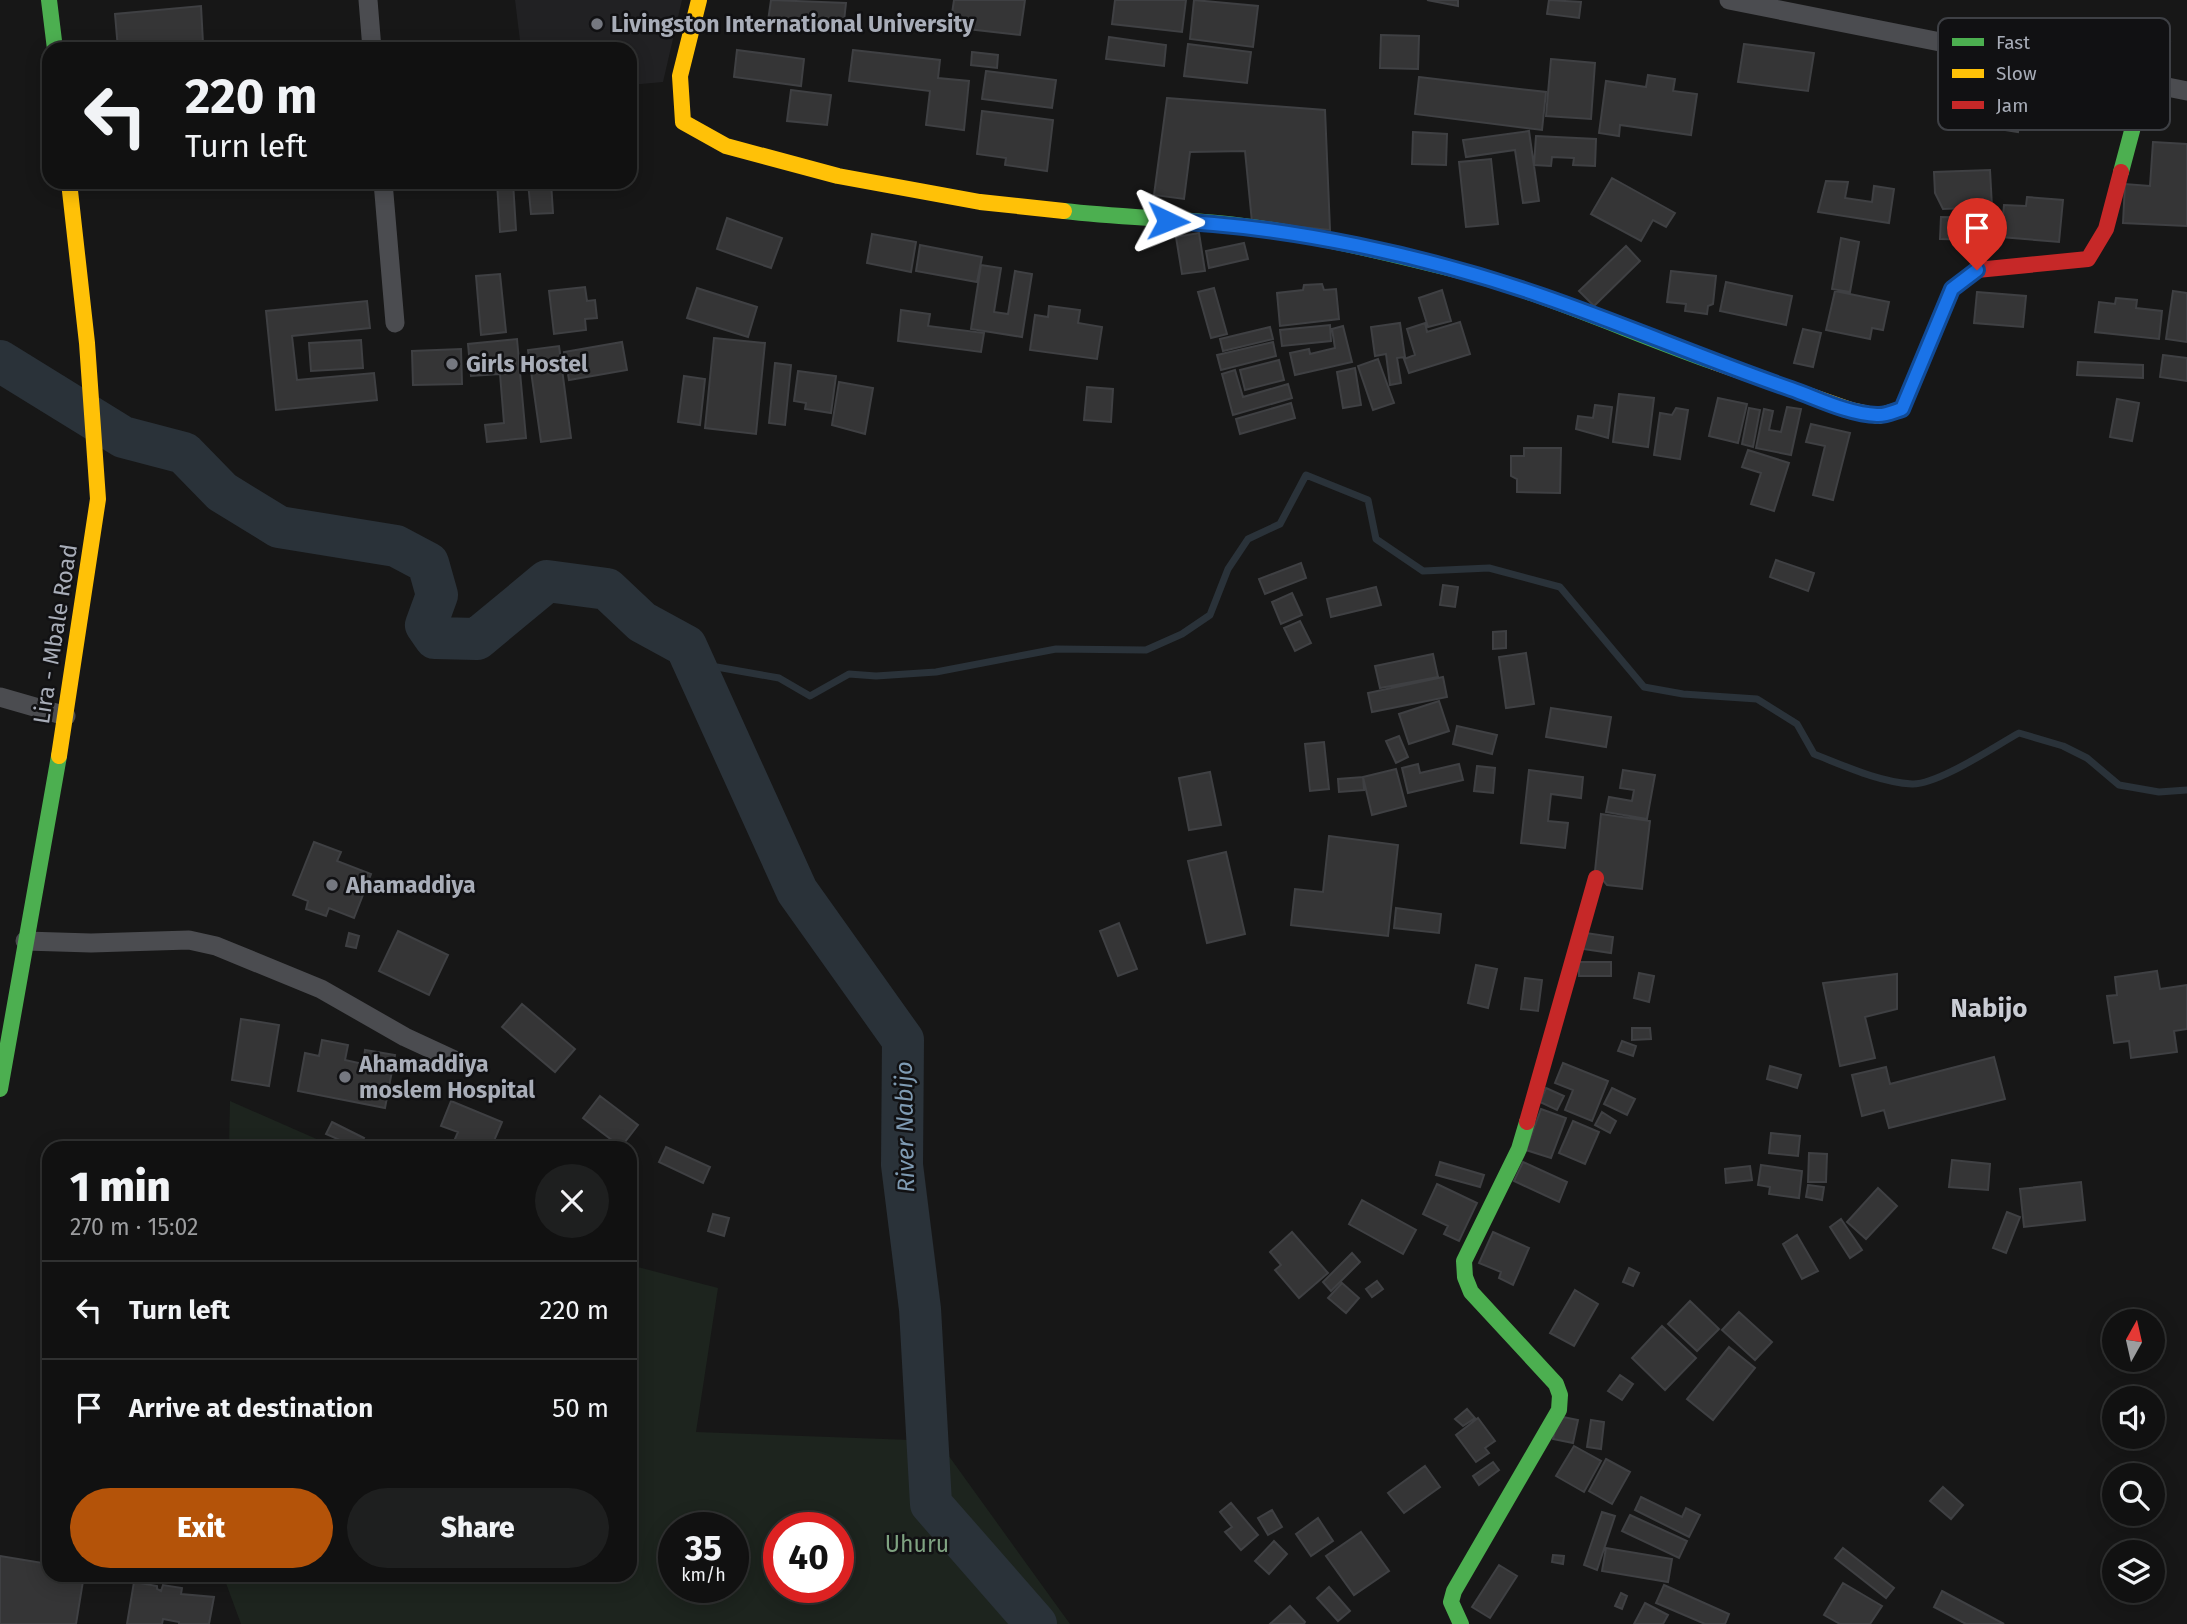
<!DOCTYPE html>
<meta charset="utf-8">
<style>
body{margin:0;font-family:"Fira Sans",sans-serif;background:#1e1f1f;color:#f1f3f6;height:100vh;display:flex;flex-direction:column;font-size:26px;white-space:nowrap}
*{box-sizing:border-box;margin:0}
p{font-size:23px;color:#9c9d9f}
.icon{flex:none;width:38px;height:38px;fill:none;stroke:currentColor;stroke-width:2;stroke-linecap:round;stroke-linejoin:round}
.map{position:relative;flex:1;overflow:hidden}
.side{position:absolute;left:42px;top:1141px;width:595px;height:441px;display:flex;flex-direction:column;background:#111;border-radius:21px;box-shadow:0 4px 18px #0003,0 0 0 2px #303131}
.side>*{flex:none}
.hud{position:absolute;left:42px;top:42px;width:595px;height:147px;border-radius:21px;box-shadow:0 4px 18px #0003,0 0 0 2px #303131;background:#111;color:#f1f3f6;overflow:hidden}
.needle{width:46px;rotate:8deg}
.fabs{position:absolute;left:2102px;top:1309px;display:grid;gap:14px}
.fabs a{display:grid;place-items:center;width:63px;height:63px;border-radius:50%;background:#111;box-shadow:0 4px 18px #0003,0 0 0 2px #303131;font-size:35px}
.speed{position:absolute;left:658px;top:1512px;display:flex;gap:14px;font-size:35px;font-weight:700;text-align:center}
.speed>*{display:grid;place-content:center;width:91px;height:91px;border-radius:50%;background:#111;box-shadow:0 4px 18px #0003,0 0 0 2px #303131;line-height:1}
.speed small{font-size:18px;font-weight:400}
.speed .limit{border:10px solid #d22;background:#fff;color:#111}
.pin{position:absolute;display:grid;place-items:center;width:60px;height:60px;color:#fff;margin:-72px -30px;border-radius:50% 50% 50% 0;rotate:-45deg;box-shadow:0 0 7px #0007}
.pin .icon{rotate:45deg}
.me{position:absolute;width:77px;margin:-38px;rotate:92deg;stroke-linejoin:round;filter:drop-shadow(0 0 5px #0008)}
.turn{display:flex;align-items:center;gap:24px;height:147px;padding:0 28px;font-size:32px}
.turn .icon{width:91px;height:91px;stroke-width:2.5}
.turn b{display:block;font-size:49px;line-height:60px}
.round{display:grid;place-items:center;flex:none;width:74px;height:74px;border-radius:37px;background:#1e1f1f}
.headline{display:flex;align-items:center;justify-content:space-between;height:119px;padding:0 28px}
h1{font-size:42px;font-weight:800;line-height:52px}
.action{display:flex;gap:14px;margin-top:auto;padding:14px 28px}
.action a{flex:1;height:80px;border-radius:42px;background:#b45309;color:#fff;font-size:28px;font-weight:800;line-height:80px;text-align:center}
.action a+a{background:#1e1f1f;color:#f1f3f6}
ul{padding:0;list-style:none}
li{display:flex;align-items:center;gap:21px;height:98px;padding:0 28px;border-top:2px solid #303131}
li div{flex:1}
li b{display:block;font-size:26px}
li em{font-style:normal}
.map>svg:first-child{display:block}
.built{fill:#212123}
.green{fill:#1d241e;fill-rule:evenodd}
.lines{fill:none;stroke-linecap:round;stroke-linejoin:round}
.stream{stroke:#2a3239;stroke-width:7}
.river{stroke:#2a3239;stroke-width:42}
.building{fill:#353536;stroke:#3f4043;stroke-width:2}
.street{stroke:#4b4c50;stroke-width:19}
.fast{stroke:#4caf50;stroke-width:16}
.slow{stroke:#ffc107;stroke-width:16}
.jam{stroke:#c62828;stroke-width:16}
.route-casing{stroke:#114b97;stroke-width:18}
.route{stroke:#1a73e8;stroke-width:12}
.poi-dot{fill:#757880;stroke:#111113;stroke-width:2.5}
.labels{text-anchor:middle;stroke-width:5;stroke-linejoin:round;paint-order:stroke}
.poi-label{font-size:23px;font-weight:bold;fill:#a8adb8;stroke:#111113;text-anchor:start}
.street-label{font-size:23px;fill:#a8adb8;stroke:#111113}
.park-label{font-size:23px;fill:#7fa381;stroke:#111113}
.water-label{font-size:24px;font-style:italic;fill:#7f9bb3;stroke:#111113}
.quarter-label{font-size:26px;font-weight:bold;fill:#c9ccd4;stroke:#111113}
.key{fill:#111113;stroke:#3e4045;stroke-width:2}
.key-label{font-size:19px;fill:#a8adb8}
</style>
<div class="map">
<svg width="2187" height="1624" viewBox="0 0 2187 1624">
<rect width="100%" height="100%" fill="#171717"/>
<path class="built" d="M515,0H682L663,82L630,85V49H521Z"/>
<path class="green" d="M230,1101L337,1148H229Z
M630,1265L718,1288L696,1432L938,1441L1070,1624H241L223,1575H630ZM674,1528H733V1587H674ZM779,1528H838V1587H779Z"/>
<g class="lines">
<path class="stream" d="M694,663L779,678L810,696L849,674L876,676L936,672L1056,649L1146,650L1182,634L1210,615L1228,569L1248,539L1280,524L1306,475L1368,500L1376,539L1423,571L1489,568L1560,587L1644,687L1683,694L1757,699L1797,724L1814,754C1845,766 1879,782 1912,784C1938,785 1995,746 2019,733L2063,746L2087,758L2119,785L2159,792L2187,790"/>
<path class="river" d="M0,361L123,437L184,453L222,492L279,527L396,546L428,563L437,595L426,625L435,638L477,639L547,581L607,589L642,622L686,646L797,891L903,1040L902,1165L920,1309L931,1504L1036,1624"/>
</g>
<path class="building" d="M771,0L846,3L843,30L768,21Z
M954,0H1025L1020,35L950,27Z
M1115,0H1186L1182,32L1112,24Z
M1194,0L1258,6L1253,47L1190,39Z
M1427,0H1458V6Z
M1549,0L1581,2L1579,18L1547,14Z
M201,6L203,43L118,49L115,14Z
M2124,34L2170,42L2166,62L2120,54Z
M1381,35L1419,36L1418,69L1380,68Z
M1109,37L1166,45L1164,66L1106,59Z
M1188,44L1251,52L1247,83L1184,76Z
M1744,44L1814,53L1808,91L1738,82Z
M737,50L804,59L801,86L734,77Z
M853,50L940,60L938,78L969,81L964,130L926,125L930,91L849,81Z
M972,52L998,55L997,68L971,65Z
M1551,59L1595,63L1591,119L1546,116Z
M1952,68L2026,80L2018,132L1943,120Z
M986,71L1056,80L1052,108L982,99Z
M1648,75L1675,79L1673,91L1697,94L1691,135L1620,125L1619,136L1599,133L1606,81L1646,87Z
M1419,77L1546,92L1542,130L1415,114Z
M791,90L831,95L827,125L787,121Z
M1167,98L1325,110L1330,230L1252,222L1245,151L1190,152L1184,199L1154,195Z
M982,111L1053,120L1047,171L1005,165L1006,158L977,154Z
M1529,131L1539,201L1523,203L1515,150L1466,157L1463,140Z
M1413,132L1447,134L1446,165L1412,164Z
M1536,136L1596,139L1595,166L1573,165L1574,158L1552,157L1551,166L1534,165Z
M2153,142L2187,144V226L2123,223L2125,184L2150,186Z
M1491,159L1498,224L1466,227L1459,162Z
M1990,170L1992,207L1943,209L1935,193L1934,172Z
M1612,178L1675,213L1666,227L1653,220L1641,241L1591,214Z
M1826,181L1848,182L1845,198L1872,202L1874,186L1894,189L1889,223L1818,212Z
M497,182H513L516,230L500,232Z
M528,182H551L553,213L531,214Z
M2027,197L2063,200L2059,242L2001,237L2004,205L2026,206Z
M1941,217L1987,218V240L1940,239Z
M727,218L782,238L771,268L717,249Z
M1199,233L1205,271L1182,274L1176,237Z
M872,234L916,242L911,272L867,263Z
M1841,238L1859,242L1850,292L1832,289Z
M1244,243L1248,259L1209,268L1206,251Z
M920,245L982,257L977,282L916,271Z
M1626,246L1640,261L1594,306L1579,291Z
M981,265L1001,268L994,312L1008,314L1015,271L1032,274L1022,337L971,329Z
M1671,271L1716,276L1713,304L1708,306L1707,314L1685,311L1686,304L1667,302Z
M500,274L506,332L481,335L476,276Z
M1726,282L1792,296L1786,325L1720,311Z
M1322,284L1324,290L1336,289L1339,319L1280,326L1277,293L1303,290L1304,285Z
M585,287L587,301L595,300L597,318L585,319L586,330L554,334L549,291Z
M697,288L757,307L748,337L687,318Z
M1214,288L1227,334L1211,338L1198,292Z
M1442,290L1451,321L1428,327L1419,298Z
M1835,291L1889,302L1883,330L1872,328L1870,339L1826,330Z
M2173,291L2187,293V342L2166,339Z
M1977,292L2026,296L2023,327L1974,323Z
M2116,298L2137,300L2136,308L2162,311L2159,339L2095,332L2099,302L2115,304Z
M367,301L370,328L292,336L297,380L374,373L377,400L276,410L266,311Z
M1049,306L1080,310L1078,323L1102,327L1097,359L1030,350L1035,315L1048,317Z
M901,310L930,314L928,326L984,333L981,352L898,341Z
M1460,322L1470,354L1409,373L1404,359L1415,355L1407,329L1425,323L1427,332Z
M1400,323L1405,357L1397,358L1401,383L1390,385L1386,354L1375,356L1371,327Z
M1330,325L1331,341L1282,346L1280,330Z
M1343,326L1352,362L1295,375L1290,353L1309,349L1310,354L1335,348L1332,329Z
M1270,327L1273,339L1223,351L1220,339Z
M1803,329L1821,333L1813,367L1794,363Z
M714,338L765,343L756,434L705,428Z
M517,339L526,438L487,442L485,425L504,423L500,374L471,376L468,344Z
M361,340L363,368L311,371L309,343Z
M622,342L627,370L569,380L564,352Z
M1273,342L1276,356L1221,370L1217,355Z
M559,346L571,438L541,442L528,350Z
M461,349L462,384L413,385L412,351Z
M2163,355L2187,358V381L2160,377Z
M1378,359L1394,403L1373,410L1358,366Z
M1279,360L1284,380L1245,390L1240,370Z
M2078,362L2143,365V378L2077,375Z
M775,363L791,365L785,425L769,423Z
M1355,368L1361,405L1343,408L1337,372Z
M1235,370L1243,397L1288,384L1292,398L1233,415L1222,374Z
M798,371L836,376L831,413L805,409L806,403L794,401Z
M684,376L705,379L700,425L678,422Z
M839,382L873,388L865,434L832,425Z
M1087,387L1113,389L1111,422L1084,420Z
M1619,394L1654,398L1648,447L1613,442Z
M1718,398L1747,404L1738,443L1709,436Z
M2117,399L2139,403L2132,441L2110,437Z
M1291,403L1295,418L1240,434L1236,419Z
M1595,405L1612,407L1608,438L1576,429L1578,416L1593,418Z
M1787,407L1801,409L1791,455L1756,448L1764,409L1773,411L1769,430L1781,432Z
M1676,408L1688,410L1680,459L1654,455L1660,413L1672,415Z
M1749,408L1760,410L1753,447L1742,444Z
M1811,424L1850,433L1833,500L1813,495L1825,446L1806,442Z
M1524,448H1561L1560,493L1517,492V479L1511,476V456H1524Z
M1748,450L1789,463L1774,511L1751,504L1761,473L1742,467Z
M1776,560L1814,573L1808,591L1770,577Z
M1301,563L1306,578L1265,594L1259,579Z
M1443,585L1458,587L1455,607L1440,605Z
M1376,587L1381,605L1331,617L1327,599Z
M1292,593L1302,615L1281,624L1272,602Z
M1300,621L1311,643L1295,651L1284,628Z
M1506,631V648L1493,649V632Z
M1526,653L1534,704L1506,708L1499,657Z
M1433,654L1438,677L1380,688L1375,666Z
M1443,677L1447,697L1372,712L1368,693Z
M1439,701L1449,731L1409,744L1399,714Z
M1551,708L1611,717L1606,747L1546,737Z
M1457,726L1497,735L1492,754L1453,744Z
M1399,736L1408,757L1396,763L1386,741Z
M1324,742L1329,789L1310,791L1305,744Z
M1418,764L1420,773L1459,764L1463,780L1408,793L1402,768Z
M1477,766L1495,768L1493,793L1474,791Z
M1396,769L1406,806L1372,815L1363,777Z
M1529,770L1583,777L1581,798L1551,794L1548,821L1568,823L1565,848L1521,843Z
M1623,770L1655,775L1647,819L1606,812L1609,797L1632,801L1634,790L1620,788Z
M1210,772L1221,825L1189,830L1179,778Z
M1363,777L1364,790L1339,792L1338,779Z
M1601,814L1650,821L1642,889L1607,885L1595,871Z
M1329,836L1398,845L1388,936L1291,925L1295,889L1323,892Z
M314,842L341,852L337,861L371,874L354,918L329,908L326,916L306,909L308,901L293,895Z
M1226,852L1245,934L1207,943L1188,861Z
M1396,908L1441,914L1439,933L1394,928Z
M1119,923L1137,969L1118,976L1100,931Z
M398,931L448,955L429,995L379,971Z
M349,933L359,936L356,948L346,946Z
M1586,933L1613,937L1611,953L1583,949Z
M1579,962H1611V976H1579Z
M1476,965L1497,969L1488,1008L1468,1003Z
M2157,971L2160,989L2187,985V1029L2174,1031L2177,1052L2131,1058L2129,1041L2114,1043L2107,996L2117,995L2115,977Z
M1639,973L1654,976L1649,1002L1634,998Z
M1897,974V1009L1865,1017L1875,1058L1840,1066L1823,983Z
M1525,978L1542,980L1538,1011L1521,1009Z
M522,1004L575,1049L555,1072L502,1027Z
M241,1019L279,1025L269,1086L232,1080Z
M1632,1028H1650L1651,1039L1632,1040Z
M322,1040L348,1045L345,1060L363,1064L365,1050L395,1055L385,1108L298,1091L305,1053L319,1056Z
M1622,1041L1636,1046L1633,1056L1618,1051Z
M1994,1057L2005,1099L1889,1128L1884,1110L1862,1116L1852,1075L1886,1067L1890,1084Z
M1563,1063L1608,1081L1592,1121L1565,1110L1573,1090L1555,1083Z
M1770,1066L1801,1075L1797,1088L1767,1079Z
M1546,1088L1564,1096L1557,1110L1540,1102Z
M1612,1088L1635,1099L1627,1115L1604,1104Z
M600,1096L638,1125L621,1147L583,1118Z
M451,1101L502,1122L491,1148H451L458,1132L441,1126Z
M1541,1109L1566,1118L1551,1158L1526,1150Z
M1602,1112L1616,1121L1610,1133L1595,1125Z
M1573,1121L1599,1132L1585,1164L1559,1153Z
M332,1122L364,1138L358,1148L326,1134Z
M1771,1133L1800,1136L1798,1156L1769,1153Z
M666,1147L710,1167L703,1183L659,1162Z
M1809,1153L1827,1154L1826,1182H1808Z
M1952,1160L1990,1164L1988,1190L1949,1187Z
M1440,1162L1484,1175L1480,1187L1436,1175Z
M1523,1162L1567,1182L1559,1202L1514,1181Z
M1761,1165L1802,1171L1799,1198L1769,1194L1770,1187L1758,1185Z
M1750,1166L1752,1180L1726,1183L1725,1169Z
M2081,1182L2085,1220L2024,1227L2020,1189Z
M1437,1184L1477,1203L1459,1241L1444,1234L1448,1226L1423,1214Z
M1808,1185L1824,1187L1822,1200L1806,1197Z
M1878,1188L1897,1206L1866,1239L1847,1222Z
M630,1192L637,1193L630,1232Z
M1362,1200L1416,1230L1403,1254L1349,1224Z
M2007,1212L2020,1217L2006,1253L1993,1248Z
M713,1214L729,1218L724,1236L708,1231Z
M1841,1219L1862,1250L1850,1258L1830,1227Z
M1292,1232L1328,1273L1299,1298L1275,1270L1281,1265L1270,1252Z
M1493,1232L1529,1248L1513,1285L1499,1278L1501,1272L1479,1263Z
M1797,1235L1818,1271L1802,1279L1783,1244Z
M1352,1253L1360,1262L1331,1291L1323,1282Z
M1629,1268L1639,1273L1633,1286L1623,1282Z
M1377,1281L1383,1289L1372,1297L1366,1289Z
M1342,1283L1359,1298L1346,1313L1328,1298Z
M1575,1290L1598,1304L1574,1346L1550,1333Z
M1690,1301L1719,1329L1697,1351L1668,1324Z
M1739,1312L1772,1342L1755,1360L1722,1330Z
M1662,1326L1696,1358L1665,1390L1632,1358Z
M1729,1347L1755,1368L1713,1420L1687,1399Z
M1620,1375L1633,1384L1622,1400L1608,1391Z
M1467,1409L1475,1418L1463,1426L1455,1419Z
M1558,1416L1578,1420L1573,1443L1553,1439Z
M1478,1418L1495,1441L1485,1448L1489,1453L1476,1462L1456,1435Z
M1591,1420L1604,1422L1601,1449L1587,1447Z
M1574,1446L1601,1461L1584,1492L1556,1476Z
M1606,1459L1630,1472L1612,1504L1589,1491Z
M1493,1462L1499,1470L1479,1485L1473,1476Z
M1425,1466L1440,1487L1404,1513L1388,1493Z
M1943,1487L1963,1505L1951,1519L1930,1501Z
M1641,1497L1682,1517L1686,1508L1700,1515L1689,1537L1635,1510Z
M1231,1503L1258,1535L1241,1550L1225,1532L1232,1527L1220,1512Z
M1272,1510L1282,1527L1268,1535L1258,1518Z
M1602,1512L1615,1516L1597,1570L1584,1565Z
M1630,1515L1687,1541L1679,1558L1622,1531Z
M1318,1518L1333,1541L1311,1556L1296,1534Z
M1361,1532L1389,1571L1354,1595L1326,1556Z
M1274,1541L1287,1554L1269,1574L1255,1561Z
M1606,1548L1672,1559L1668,1582L1602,1571Z
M1843,1548L1894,1588L1886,1598L1835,1558Z
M1553,1555L1564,1556L1563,1564L1552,1562Z
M0,1556L49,1564V1575H84L76,1624H0Z
M1499,1565L1517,1576L1490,1618L1472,1607Z
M134,1582L157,1586V1589L161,1591L163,1585L182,1588L181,1594L214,1597L209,1624H179V1622L163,1619L162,1624H127Z
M1843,1583L1882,1606L1870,1624H1840L1824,1615Z
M1664,1585L1729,1614L1725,1624H1705L1656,1603Z
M1329,1587L1350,1611L1338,1621L1317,1598Z
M1942,1591L2004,1624H1966L1934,1607Z
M1621,1593L1627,1596L1622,1609L1615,1606Z
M1645,1603L1668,1615L1663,1624H1634Z
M1290,1606L1305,1622L1304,1624H1270Z"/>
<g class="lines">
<path class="street" d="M368,0L372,49
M1729,0L2187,91
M383,182L395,323
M0,697L66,716
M25,941L91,943L189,940L216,946L321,989L405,1037L459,1062"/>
<path class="fast" d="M49,0L55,49
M2121,172L2145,82
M1064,211C1115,217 1166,218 1217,223C1291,230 1367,248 1440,266C1535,288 1623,330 1714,362
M0,1089L59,756
M1461,1624L1451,1602L1454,1591L1559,1410L1560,1395L1556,1384L1471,1292L1465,1277L1464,1261L1519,1149L1527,1122"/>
<path class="slow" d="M699,0L680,76L683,122L726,146L838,176L980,202L1064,211
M1714,362L1851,410L1878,416L1902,409L1942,313
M59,756L98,499L87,343L69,182"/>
<path class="jam" d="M1942,313L1952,289L1977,270L2088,259L2106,229L2121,172
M1527,1122L1596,878"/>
</g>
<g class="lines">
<defs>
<path id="route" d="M1168,221C1289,226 1427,256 1542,296C1626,325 1707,360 1791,389C1817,398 1848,414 1877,415C1885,416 1895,411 1902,409L1952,289L1977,270"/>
</defs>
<use href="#route" class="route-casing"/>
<use href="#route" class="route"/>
</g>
<g class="poi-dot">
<circle cx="597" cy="24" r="7"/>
<circle cx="452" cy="364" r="7"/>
<circle cx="332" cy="885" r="7"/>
<circle cx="345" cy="1077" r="7"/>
</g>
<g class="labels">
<g class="poi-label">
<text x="611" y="32">Livingston International University</text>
<text x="466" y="372">Girls Hostel</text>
<text x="346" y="893">Ahamaddiya</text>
<text x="359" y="1072">Ahamaddiya<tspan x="359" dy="26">moslem Hospital</tspan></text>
</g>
<g class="street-label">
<text transform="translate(55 634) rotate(-81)" y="8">Lira - Mbale Road</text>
</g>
<g class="park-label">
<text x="917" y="1552">Uhuru</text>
</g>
<g class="water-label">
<text transform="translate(905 1127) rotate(-91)" y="8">River Nabijo</text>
</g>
<g class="quarter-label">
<text x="1989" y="1017">Nabijo</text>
</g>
</g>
<rect x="1938" y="18" width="232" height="112" rx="10" class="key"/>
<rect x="1952" y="38" width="32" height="8" fill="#4caf50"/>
<rect x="1952" y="69" width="32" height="9" fill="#ffc107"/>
<rect x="1952" y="101" width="32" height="8" fill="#c62828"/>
<g class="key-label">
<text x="1996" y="49">Fast</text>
<text x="1996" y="80">Slow</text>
<text x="1996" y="112">Jam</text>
</g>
</svg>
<div class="fabs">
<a><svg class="needle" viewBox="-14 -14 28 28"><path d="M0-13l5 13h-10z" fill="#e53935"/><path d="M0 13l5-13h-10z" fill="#9c9d9f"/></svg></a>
<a><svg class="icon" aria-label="sound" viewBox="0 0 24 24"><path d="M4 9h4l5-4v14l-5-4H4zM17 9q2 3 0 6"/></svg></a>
<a><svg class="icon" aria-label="search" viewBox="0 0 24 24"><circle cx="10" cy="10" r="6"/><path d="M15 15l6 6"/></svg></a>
<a><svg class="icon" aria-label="layers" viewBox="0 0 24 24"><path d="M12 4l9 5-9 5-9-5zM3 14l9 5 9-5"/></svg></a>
</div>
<div class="speed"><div>35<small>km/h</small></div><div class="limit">40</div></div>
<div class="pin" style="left:1977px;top:270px;background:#d93025"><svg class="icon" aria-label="arrive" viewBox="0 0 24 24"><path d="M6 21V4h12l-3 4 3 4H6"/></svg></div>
<svg class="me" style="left:1168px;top:221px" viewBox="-20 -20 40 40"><path d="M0-17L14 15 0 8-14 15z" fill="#1a73e8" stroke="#fff" stroke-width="4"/></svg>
<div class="hud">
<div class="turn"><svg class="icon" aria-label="left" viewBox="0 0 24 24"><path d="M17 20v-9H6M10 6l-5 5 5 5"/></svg><div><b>220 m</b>Turn left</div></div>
</div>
<section class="side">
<div class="headline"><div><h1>1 min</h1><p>270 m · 15:02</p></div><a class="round"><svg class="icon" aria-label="close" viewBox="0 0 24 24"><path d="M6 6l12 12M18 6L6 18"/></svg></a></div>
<ul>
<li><svg class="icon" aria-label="left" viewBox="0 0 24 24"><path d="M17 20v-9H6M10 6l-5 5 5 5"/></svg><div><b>Turn left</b></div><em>220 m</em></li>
<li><svg class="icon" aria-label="arrive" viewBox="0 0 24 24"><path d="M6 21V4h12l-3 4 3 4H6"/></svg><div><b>Arrive at destination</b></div><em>50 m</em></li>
</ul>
<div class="action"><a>Exit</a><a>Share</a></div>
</section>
</div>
